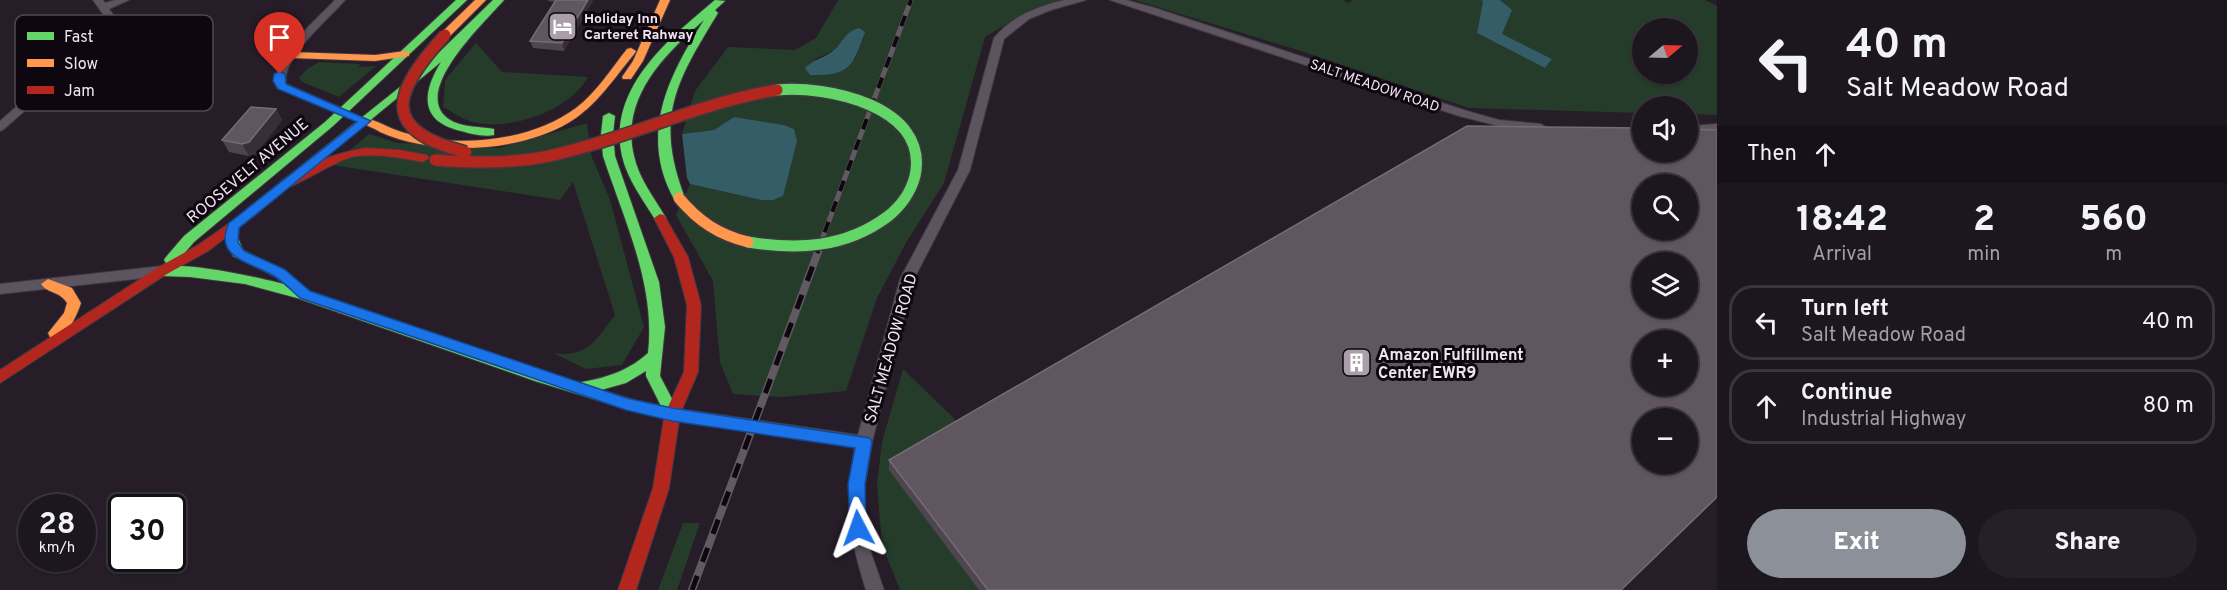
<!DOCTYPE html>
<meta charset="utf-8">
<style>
body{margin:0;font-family:Overpass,sans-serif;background:#251f27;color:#f1f3f6;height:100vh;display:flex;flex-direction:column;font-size:22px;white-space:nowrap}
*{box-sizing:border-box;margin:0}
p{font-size:20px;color:#a09fa4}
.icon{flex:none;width:33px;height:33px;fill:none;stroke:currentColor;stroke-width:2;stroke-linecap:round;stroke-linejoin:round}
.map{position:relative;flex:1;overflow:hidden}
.sheet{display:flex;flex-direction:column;background:#1c161e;width:510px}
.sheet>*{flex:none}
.banner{background:#1c161e;color:#f1f3f6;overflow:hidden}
.needle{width:39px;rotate:71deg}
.tools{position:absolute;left:1632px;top:18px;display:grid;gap:12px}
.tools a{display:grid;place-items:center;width:66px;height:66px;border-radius:50%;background:#1c161e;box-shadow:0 2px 4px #0004,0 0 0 2px #3a353c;font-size:30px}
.speed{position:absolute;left:18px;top:494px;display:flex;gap:12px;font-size:30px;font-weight:700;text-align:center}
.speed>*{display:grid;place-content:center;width:78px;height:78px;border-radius:50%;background:#1c161e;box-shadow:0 2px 4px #0004,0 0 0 2px #3a353c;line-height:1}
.speed small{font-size:15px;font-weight:400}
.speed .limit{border:3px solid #111;border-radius:9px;background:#fff;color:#111}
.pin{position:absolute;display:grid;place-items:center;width:51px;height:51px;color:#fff;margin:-62px -26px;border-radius:50% 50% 50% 0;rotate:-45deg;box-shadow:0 0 6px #0007}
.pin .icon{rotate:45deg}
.me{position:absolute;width:66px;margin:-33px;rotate:356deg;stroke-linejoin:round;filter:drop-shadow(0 0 4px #0008)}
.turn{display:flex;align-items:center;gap:21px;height:126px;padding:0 30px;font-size:27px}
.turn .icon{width:78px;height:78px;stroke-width:2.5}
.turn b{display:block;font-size:42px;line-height:51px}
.then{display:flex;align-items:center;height:57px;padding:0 30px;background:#0003;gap:12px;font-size:22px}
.eta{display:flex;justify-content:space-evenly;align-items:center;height:102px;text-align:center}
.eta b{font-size:36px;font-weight:800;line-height:42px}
.primary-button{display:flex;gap:12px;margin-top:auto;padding:12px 30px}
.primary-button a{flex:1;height:69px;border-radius:36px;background:#8c9099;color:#fff;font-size:24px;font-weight:800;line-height:69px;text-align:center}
.primary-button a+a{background:#251f27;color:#f1f3f6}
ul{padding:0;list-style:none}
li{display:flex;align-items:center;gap:18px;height:75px;margin:0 12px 9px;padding:0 18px;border:3px solid #3a353c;border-radius:24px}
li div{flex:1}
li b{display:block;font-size:22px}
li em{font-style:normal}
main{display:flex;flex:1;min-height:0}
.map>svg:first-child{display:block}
.green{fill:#253c2b;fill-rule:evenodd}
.water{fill:#355d68}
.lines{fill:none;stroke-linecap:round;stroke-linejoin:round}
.street-casing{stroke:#403841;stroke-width:2}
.fast-casing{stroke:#403841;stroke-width:2}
.slow-casing{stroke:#403841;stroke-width:2}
.jam-casing{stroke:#403841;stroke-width:2}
.street{fill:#5c545e;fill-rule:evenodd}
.fast{fill:#63d668;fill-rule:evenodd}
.slow{fill:#ff974d;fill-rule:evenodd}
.jam{fill:#b3261e;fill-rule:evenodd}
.rail-far1-casing{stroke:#625962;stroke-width:5}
.rail-casing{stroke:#625962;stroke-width:8}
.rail-far1{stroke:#0e070f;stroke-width:4;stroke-dasharray:11;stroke-linecap:butt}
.rail{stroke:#0e070f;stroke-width:5;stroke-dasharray:15;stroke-linecap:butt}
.fast-bridge-casing{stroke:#403841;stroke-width:14;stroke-linecap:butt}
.slow-bridge-casing{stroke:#403841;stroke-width:14;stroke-linecap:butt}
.jam-bridge-casing{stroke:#403841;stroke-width:14;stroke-linecap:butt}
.fast-bridge{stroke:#63d668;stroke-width:11}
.slow-bridge{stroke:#ff974d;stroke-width:11}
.jam-bridge{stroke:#b3261e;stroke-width:11}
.wall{fill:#4e454f}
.shaded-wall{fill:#372e38}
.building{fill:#5f5660;stroke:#766c77;stroke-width:1.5;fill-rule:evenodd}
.route{fill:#1a73e8;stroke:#114b97;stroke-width:1.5}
.labels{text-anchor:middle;stroke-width:6;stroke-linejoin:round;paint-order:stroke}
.far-poi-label{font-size:14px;font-weight:bold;fill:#efe4f0;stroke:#0e070f;text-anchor:start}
.far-street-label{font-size:14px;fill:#efe4f0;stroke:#0e070f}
.street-label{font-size:16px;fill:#efe4f0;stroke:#0e070f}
.poi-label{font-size:16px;font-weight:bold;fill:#efe4f0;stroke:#0e070f;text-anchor:start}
.key{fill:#0e070f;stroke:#524952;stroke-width:1.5}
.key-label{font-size:16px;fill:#efe4f0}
</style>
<main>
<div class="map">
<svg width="1717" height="590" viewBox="0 0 1717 590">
<rect width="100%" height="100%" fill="#261d28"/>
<path class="green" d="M838,0H1061L1032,9L985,37L944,183L907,241L877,298L846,391L782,397L733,394L720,362L713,281L676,215L690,184L761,200L794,129L784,125L734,117L714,130L682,134L695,91L728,47L795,50L816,38ZM864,37L855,59L813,60Z
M1135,0H1344L1347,3L1354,0H1480L1483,1L1477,33L1545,68L1552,59L1501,34L1512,10L1500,0H1705L1717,6V115L1688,114V106H1642V113L1469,108L1304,52ZM1642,28H1688V74H1642Z
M476,43L502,72L588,77C570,110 513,130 477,123C466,122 453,112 443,107L445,80Z
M319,62L361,64L358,67L376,66L339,97L302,82L299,78L307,69Z
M587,123L591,155L610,200L644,327L622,365L586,369L553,353C587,358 596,340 615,315L573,182L560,200L332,165L369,134L398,143L500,148Z
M903,369L963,427L979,590H900L882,545L877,485L882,442Z
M683,523H700L677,590H658Z"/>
<path class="water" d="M1480,0H1500L1512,10L1502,34L1552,59L1545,68L1477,33L1483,1Z
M859,28L865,32C853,67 849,76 810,75L805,68C813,60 821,59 830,53C843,45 842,33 859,28Z
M734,117L784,125L794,129L797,141L783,196L773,200H761L690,184L687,178L682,134L714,130Z"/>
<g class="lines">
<defs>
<path id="street" d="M93,0H103L105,3L115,0H129L109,9L115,17L113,26L105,40L4,129L0,131V121L97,36L105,17Z
M335,0H345C329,19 281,58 286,84L346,110L348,112L342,115L277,88L274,81C282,48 312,24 335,0Z
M1065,0H1086L1051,10L1029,19L1004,39L970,170L914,279L872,442L865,484L864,507L870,550L884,590H866C848,533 845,506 855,447L672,420L667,418L664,414L667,410L672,408L858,435L900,279L958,170L994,38C1012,16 1038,6 1065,0Z
M1110,0H1126L1155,8L1467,111L1499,120L1541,124L1547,128L1541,132L1499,126L1459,116Z
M1717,124V132H1688V126Z
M162,266L169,271L162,276L0,294V284Z"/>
<path id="fast" d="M456,0H467L333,126L194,242L176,263H166L164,260L166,257L184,236L325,122Z
M493,0H504C487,20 413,88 446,117C459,128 478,126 494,129V135C484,137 471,134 461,131C419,121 422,93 441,62L255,215H247L245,212L247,209L420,71Z
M715,0L725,1L715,10L718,13C676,82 654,117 685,198L683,201H675C638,135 668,77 704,20C664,55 620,98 634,156C639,179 655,199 666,218L660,222L656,221C644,201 627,179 622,156C607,88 669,39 715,0Z
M609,113L615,116L613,134L615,156L659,282L665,327L660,376L680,414L677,418L672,420L667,418L646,376V371L626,383L601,390L644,403L646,407L644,411L639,413L535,381L297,298L245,284L190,277L162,276L155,271C167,256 265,279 284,284L276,277L233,256L226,238L227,226L233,222L239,226L238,238L243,250L286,271L308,291L577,383C605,378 627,372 648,353C656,285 624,220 603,156L601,134L603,116Z"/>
<path id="slow" d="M475,0H486L449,37H441V33Z
M660,0H670L643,61L631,79H623L622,77L633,61Z
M631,48L636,51L635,53C614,78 597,106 568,123C517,153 433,156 380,132C374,128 366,126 360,121L366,118C381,122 394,131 409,134C462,148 531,141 576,108C597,92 611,69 627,49Z
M405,51L409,52V56L375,61L292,58L287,55L292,52L375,55Z
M48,279L72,288L81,303C77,315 66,342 50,337L48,333L64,313L67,303C60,291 48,294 41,284Z"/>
<path id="jam" d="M365,148L400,150L427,155L429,158L423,162C400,158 376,153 352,157C334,161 290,191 279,189L277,186C293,167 340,152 365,148Z
M251,208L255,209L257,212L255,215L208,251L167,274L0,383V370L157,268L198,245Z
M660,214L664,215L688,257L701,305L698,372L680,414L669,488L636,590H618L653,488L664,418L634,411L632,407L634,403L639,401L668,407L684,372L687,305L674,257L654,218Z"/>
</defs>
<use href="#street" class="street-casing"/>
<use href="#fast" class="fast-casing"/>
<use href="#slow" class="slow-casing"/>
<use href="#jam" class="jam-casing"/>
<use href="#street" class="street"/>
<use href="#fast" class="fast"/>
<use href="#slow" class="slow"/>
<use href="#jam" class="jam"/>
<defs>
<path id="rail-far1" d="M817,253L911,0"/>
<path id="rail" d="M692,590L818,252"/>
</defs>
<use href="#rail-far1" class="rail-far1-casing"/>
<use href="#rail" class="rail-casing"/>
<use href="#rail-far1" class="rail-far1"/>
<use href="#rail" class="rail"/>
<defs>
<path id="fast-bridge" d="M748,242C798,250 845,248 887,217C900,207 911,192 915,176C930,106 826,85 777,90"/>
<path id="slow-bridge" d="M679,198C698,221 719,235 748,242"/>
<path id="jam-bridge" d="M445,35C394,91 377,130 466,152
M435,160C473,163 512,164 549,156C627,139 698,103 777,90"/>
</defs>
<use href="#fast-bridge" class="fast-bridge-casing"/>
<use href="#slow-bridge" class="slow-bridge-casing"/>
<use href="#jam-bridge" class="jam-bridge-casing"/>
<use href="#fast-bridge" class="fast-bridge"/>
<use href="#slow-bridge" class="slow-bridge"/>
<use href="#jam-bridge" class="jam-bridge"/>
</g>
<path class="wall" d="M548,0H593L564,51L533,48L530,41L555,2L548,1Z
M276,109L282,120L256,154L249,156L229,152L222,140Z
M889,460L1621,590H979L889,470Z"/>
<path class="shaded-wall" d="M588,0H593V1L564,51L562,43Z
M276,109L282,120L256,154L249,156L242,144Z"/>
<path class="building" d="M556,0H588L562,43L530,41Z
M251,107L276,109L249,142L242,144L222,140Z
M1467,126L1642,128V152H1688V129L1717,130V497L1621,590H988L889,460ZM1642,184H1688V230H1642ZM1642,262H1688V308H1642ZM1642,340H1688V386H1642ZM1642,418H1688V464H1642Z"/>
<path class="route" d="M280,71L285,74L286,84L371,121L239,228L238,242L244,251L284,269L310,291L626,398L672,408L870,438L872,442L865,484L866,528L864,533L858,535L852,533L850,528L848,484L855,448L672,421L626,410L300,298C292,291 284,282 274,276C254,263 212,259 229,223L357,122L278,89L273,81L274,74Z"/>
<defs>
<symbol id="hotel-square" viewBox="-11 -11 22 22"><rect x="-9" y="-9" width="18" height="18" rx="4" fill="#a99eaa" stroke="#0e070f"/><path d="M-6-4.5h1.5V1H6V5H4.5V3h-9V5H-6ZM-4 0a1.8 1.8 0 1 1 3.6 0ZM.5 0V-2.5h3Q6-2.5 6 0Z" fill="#fff"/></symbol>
<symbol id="building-square" viewBox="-11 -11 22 22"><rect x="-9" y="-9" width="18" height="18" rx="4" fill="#a99eaa" stroke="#0e070f"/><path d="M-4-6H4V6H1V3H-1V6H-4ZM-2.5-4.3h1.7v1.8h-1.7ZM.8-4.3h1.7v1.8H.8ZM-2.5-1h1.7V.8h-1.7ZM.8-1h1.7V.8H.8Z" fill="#fff"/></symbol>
</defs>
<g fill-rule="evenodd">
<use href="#hotel-square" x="546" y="10" width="33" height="33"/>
<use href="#building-square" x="1340" y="346" width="33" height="33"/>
</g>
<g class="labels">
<g class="far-poi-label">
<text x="584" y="23">Holiday Inn<tspan x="584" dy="16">Carteret Rahway</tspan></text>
</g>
<g class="far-street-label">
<text transform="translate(1375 85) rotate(19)" y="5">SALT MEADOW ROAD</text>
</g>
<g class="street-label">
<text transform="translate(247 170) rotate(-40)" y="6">ROOSEVELT AVENUE</text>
<text transform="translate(890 348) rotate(-74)" y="6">SALT MEADOW ROAD</text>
</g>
<g class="poi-label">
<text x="1378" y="360">Amazon Fulfillment<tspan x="1378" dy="18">Center EWR9</tspan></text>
</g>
</g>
<rect x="15" y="15" width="198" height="96" rx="9" class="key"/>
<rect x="27" y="32" width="27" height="8" fill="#63d668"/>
<rect x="27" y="59" width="27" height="8" fill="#ff974d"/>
<rect x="27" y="86" width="27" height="8" fill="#b3261e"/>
<g class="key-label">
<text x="64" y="42">Fast</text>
<text x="64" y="69">Slow</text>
<text x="64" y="96">Jam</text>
</g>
</svg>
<div class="tools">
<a><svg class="needle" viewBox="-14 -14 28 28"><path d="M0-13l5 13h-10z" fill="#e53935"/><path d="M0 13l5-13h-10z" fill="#a09fa4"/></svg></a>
<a><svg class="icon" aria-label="sound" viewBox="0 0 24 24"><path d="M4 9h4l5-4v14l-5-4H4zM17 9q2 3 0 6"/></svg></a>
<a><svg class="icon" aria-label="search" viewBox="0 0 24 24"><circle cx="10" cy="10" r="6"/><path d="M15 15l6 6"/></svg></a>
<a><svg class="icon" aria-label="layers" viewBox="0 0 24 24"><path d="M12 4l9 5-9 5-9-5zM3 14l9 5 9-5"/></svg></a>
<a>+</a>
<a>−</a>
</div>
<div class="speed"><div>28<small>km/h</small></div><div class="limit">30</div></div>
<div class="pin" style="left:280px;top:74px;background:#d93025"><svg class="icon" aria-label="arrive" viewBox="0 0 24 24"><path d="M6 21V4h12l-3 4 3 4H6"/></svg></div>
<svg class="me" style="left:858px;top:528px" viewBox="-20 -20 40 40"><path d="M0-17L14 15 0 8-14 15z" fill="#1a73e8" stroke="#fff" stroke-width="4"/></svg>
</div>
<section class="sheet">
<div class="banner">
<div class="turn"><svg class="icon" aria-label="left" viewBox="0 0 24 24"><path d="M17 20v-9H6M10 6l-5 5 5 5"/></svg><div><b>40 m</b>Salt Meadow Road</div></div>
<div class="then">Then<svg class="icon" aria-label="ahead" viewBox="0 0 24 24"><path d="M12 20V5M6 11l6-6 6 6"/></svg></div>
</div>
<div class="eta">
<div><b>18:42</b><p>Arrival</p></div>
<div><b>2</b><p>min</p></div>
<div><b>560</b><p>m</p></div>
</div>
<ul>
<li><svg class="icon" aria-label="left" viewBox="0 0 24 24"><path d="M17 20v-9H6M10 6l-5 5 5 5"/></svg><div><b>Turn left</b><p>Salt Meadow Road</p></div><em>40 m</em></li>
<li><svg class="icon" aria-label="ahead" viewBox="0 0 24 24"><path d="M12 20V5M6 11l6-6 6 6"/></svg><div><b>Continue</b><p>Industrial Highway</p></div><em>80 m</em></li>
</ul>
<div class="primary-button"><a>Exit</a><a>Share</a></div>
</section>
</main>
